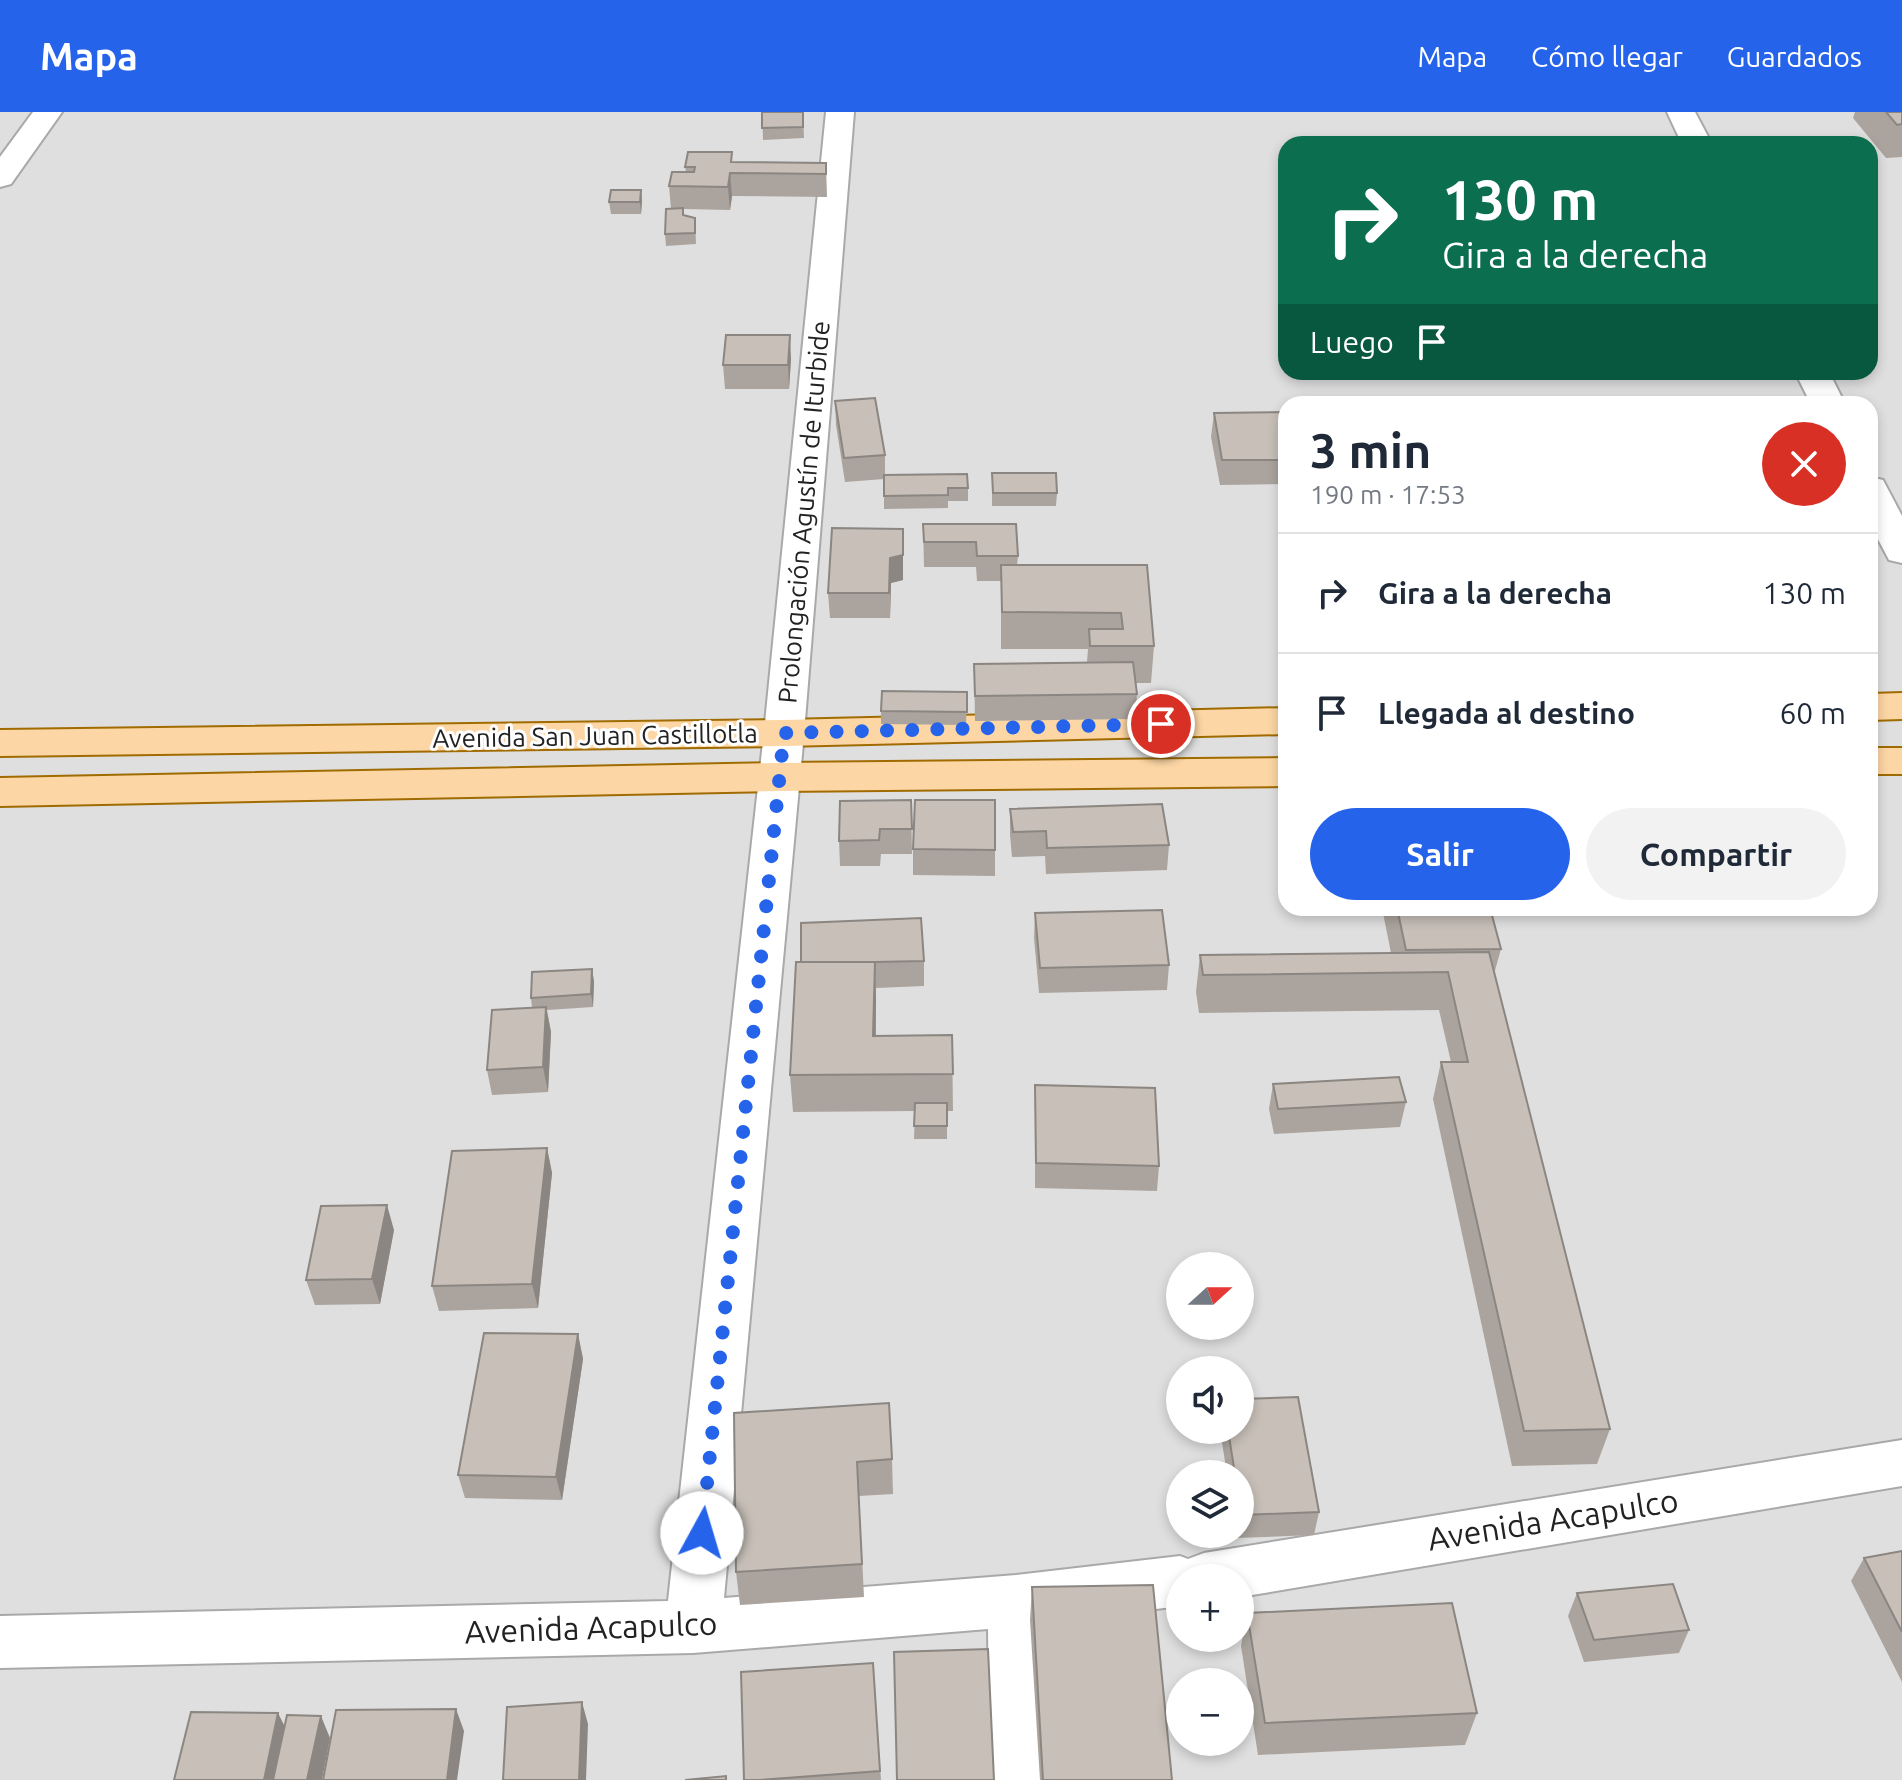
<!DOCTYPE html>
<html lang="es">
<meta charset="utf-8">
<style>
body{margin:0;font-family:Ubuntu,sans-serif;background:#f2f2f3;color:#1f2937;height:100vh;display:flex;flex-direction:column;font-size:30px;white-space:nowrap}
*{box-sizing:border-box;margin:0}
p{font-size:26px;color:#747a83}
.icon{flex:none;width:44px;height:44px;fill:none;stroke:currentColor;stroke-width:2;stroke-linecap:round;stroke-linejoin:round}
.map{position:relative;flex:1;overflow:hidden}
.side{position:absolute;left:1278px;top:284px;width:600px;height:520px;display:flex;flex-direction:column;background:#fff;border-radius:24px;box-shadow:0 4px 12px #0003}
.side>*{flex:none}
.hud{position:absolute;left:1278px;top:24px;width:600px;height:244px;border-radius:24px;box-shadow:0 4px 12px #0003;background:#0b6e4f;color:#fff;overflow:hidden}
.needle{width:52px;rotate:69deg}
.tools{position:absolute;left:1166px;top:1140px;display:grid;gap:16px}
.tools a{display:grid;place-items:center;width:88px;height:88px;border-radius:50%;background:#fff;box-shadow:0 4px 12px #0003;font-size:40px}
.pin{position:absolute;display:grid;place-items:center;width:68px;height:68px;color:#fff;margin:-34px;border:4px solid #fff;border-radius:50%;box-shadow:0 2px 8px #0007}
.me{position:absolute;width:88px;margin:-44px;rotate:6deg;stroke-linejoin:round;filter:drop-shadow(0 0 6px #0008)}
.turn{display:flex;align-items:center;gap:28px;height:168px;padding:0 32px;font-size:36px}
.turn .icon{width:104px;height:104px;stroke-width:2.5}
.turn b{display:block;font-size:56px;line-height:68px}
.then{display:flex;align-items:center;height:76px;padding:0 32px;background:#0003;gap:16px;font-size:30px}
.round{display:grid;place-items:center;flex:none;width:84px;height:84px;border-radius:42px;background:#f2f2f3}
.overview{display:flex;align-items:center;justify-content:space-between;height:136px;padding:0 32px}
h1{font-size:48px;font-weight:700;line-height:60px}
.cta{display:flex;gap:16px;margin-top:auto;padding:16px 32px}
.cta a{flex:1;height:92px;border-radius:48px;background:#2563eb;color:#fff;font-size:32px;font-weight:700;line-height:92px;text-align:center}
.cta a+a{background:#f2f2f3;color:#1f2937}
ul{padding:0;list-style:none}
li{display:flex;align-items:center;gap:24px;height:120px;padding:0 32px;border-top:2px solid #e0e1e3}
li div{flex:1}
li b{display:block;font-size:30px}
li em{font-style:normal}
header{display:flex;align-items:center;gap:48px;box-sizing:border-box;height:112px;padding:0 40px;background:#2563eb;color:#fff}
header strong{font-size:38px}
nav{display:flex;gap:44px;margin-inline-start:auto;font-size:28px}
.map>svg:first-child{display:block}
.residential{fill:#e0dfdf;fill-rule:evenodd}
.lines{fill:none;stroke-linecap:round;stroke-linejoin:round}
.minor-casing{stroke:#a9a9a9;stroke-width:4}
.major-casing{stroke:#a06b00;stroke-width:4}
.minor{fill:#fff;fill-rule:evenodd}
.major{fill:#fcd6a4;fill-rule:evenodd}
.wall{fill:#aba49e}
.shaded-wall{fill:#8b8681}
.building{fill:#c7bfb8;stroke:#8b8681;stroke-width:2}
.route{stroke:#2563eb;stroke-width:14;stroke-dasharray:0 25.2}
.labels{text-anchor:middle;stroke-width:6;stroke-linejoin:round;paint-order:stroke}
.street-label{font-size:26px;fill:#222;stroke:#fff}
.near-street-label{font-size:32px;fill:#222;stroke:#fff}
</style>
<header>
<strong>Mapa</strong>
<nav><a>Mapa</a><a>Cómo llegar</a><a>Guardados</a></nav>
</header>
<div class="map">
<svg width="1902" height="1668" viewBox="0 0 1902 1668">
<rect width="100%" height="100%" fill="#f2efe9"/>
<path class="residential" d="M0,0H1902V1668H0ZM1286,32H1870V260H1286ZM1286,292H1870V796H1286ZM1180,1154H1240V1214H1180ZM1180,1258H1240V1318H1180ZM1180,1362H1240V1422H1180ZM1180,1466H1240V1526H1180ZM1180,1570H1240V1630H1180Z"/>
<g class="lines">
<defs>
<path id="minor" d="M33,0H62L11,72L0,75V45Z
M826,0H854L804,621L724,1486L1016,1463L1180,1444L1188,1447L1204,1441L1902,1328V1374L1240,1485V1466H1180V1494L1045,1511L1050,1668H990L988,1517L693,1541L0,1556V1504L668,1489L764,621Z
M1667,0H1695L1712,32H1682Z
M1795,260H1829L1845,292H1811Z
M1870,365L1883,368L1902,404V451L1889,448L1870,412Z"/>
<path id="major" d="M1902,581V607L1870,608V582Z
M1286,596V622L784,634L0,644V618L784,608Z
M1870,636H1902V662H1870Z
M1286,646V674L779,679L0,694V666L779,651Z"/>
</defs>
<use href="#minor" class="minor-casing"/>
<use href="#major" class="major-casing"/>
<use href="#minor" class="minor"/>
<use href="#major" class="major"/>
</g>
<path class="wall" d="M762,0H806H803L804,26L763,28Z
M1855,0H1902V45L1886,46L1853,6Z
M733,50L826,51L827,85L732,84L730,98L684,97V103L695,106L696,132L666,134L665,122L671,97L669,74L686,60L685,55Z
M641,78L642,89L641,102H611L609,90Z
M791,247L789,277H725L723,253Z
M835,289L885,343V363L968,376V389H948V396L884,397V367L845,370L836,313Z
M1286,300V372L1220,373L1211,325L1214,301Z
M992,361L1057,381L1056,394H992Z
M923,412L1018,444L1017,453H1147L1154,534L1151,571H1136L1137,582L1135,607L975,609L974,552L1087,550L1088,537H1001V469H977L976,455H924Z
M903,417V468L891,471L890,506H830L828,481Z
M967,580L966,613L881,612V599Z
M911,688L912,742H881L880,754H840L839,729Z
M995,688V764L913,763V737Z
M1010,697L1169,733L1167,758L1046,762L1045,744L1012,745L1010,723Z
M1382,796H1490L1501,837L1494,862L1610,1317L1597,1352L1512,1354L1433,987L1441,950H1451L1439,898L1199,901L1196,880L1200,843L1391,841Z
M1035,801L1169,853L1167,878L1039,881L1034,826Z
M924,849V874L876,876V924L952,923L953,999H947V1027H914L915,999L793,1000L790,963L801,850Z
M592,857L594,870L593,895L547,898L551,920L548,980L492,983L487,958L532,895L531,886Z
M1273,972L1406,990L1400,1015L1274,1022L1269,997Z
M1035,973L1159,1054L1157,1079L1035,1076Z
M547,1036L552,1061L538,1196L439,1199L432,1174Z
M394,1118L380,1192L315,1193L306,1168Z
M578,1222L583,1247L562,1388L465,1386L458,1363Z
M734,1301L892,1347L893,1382L859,1384L864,1485L740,1493L736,1460Z
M1220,1318H1240L1319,1400L1314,1423L1237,1426L1236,1422H1240V1362H1227Z
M1902,1439V1570L1851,1469L1864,1446Z
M1032,1475L1172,1668H1040L1030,1508Z
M1577,1481L1689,1518L1679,1541L1584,1550L1568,1504Z
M1247,1501L1477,1601L1465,1633L1258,1643L1241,1534Z
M873,1551L881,1668H744Z"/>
<path class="shaded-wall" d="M730,61L732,84L730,98L728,75Z
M641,78L642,89L641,102L640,90Z
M790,223L791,247L789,277L788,253Z
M903,417V468L891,471L890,506V446Z
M875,850L876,887L875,961L873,924Z
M592,857L594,870L593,895L591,882Z
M546,895L551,920L548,980L543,955Z
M547,1036L552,1061L538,1196L532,1172Z
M387,1093L394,1118L380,1192L372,1167Z
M578,1222L583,1247L562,1388L556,1365Z
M582,1590L588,1612L586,1668H579Z
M456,1597L464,1619L457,1668H447Z
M278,1601L289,1623L279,1668H264Z
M321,1604L330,1626L322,1668H307Z"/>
<path class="building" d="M762,0H803V15L762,16Z
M1886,0H1902V12L1897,13Z
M688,40H732L731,50L826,51V62L730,61L728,75L669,74L672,60H694L695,55H685Z
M611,78H641L640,90H609Z
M683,96V103L695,106V121L665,122L666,97Z
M726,223H790L788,253H723Z
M875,286L885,343L844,346L835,289Z
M1286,300V348H1222L1214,301Z
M992,361H1056L1057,381H993Z
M967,362L968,376H948V383L884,384V363Z
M923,412H1016L1018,444H977L976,430H924Z
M832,416L903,417V443L890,446L889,481H828Z
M1001,453H1147L1154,534H1090L1089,517H1123L1121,501L1002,500Z
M1133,550L1137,582L975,584L974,552Z
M882,579L967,580V600L881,599Z
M911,688L912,717H880L879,728L839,729L840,689Z
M915,688H995V738L913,737Z
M1162,692L1169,733L1047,736L1046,719L1013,720L1010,697Z
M1397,796H1490L1501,837L1406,838Z
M1162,798L1169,853L1040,856L1035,801Z
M921,806L924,849L875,850H801V811Z
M1489,840L1610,1317L1524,1319L1441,950H1468L1448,860L1203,863L1200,843Z
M796,850H875L873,924L952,923L953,962L790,963Z
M592,857L591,882L531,886L532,860Z
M546,895L543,955L487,958L492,898Z
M1399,965L1406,990L1278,997L1273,972Z
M1035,973L1155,976L1159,1054L1036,1051Z
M915,991H947V1014H914Z
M547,1036L532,1172L432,1174L452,1039Z
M387,1093L372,1167L306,1168L321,1094Z
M484,1221L578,1222L556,1365L458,1363Z
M1298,1285L1319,1400L1241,1403L1240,1362H1235L1228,1318H1240V1287Z
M889,1291L892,1347L857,1350L862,1452L736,1460L734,1301Z
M1902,1439V1520L1864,1446Z
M1673,1472L1689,1518L1594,1528L1577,1481Z
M1153,1473L1172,1668H1043L1032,1475Z
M1452,1491L1477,1601L1265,1611L1247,1501Z
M988,1537L994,1668H897L894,1540Z
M873,1551L880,1659L760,1668H744L741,1560Z
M582,1590L579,1668H503L507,1595Z
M456,1597L447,1668H323L336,1598Z
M191,1600L278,1601L264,1668H174Z
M287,1603L321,1604L307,1668H273Z
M726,1664V1668H685Z"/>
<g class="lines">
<path class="route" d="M702,1421L784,621L1161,612"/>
</g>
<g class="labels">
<g class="street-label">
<text transform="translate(804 400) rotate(-85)" y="9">Prolongación Agustín de Iturbide</text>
<text transform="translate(595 624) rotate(-1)" y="9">Avenida San Juan Castillotla</text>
</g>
<g class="near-street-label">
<text transform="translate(1553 1408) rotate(-9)" y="11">Avenida Acapulco</text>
<text transform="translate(591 1516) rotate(-2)" y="11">Avenida Acapulco</text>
</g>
</g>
</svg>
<div class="tools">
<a><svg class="needle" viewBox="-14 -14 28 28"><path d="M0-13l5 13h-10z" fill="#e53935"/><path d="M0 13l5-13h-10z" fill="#747a83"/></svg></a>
<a><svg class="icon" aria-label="sound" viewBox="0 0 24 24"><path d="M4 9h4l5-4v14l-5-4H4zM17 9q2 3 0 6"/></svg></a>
<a><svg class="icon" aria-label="layers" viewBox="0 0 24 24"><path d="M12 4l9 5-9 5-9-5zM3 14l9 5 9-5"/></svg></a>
<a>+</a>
<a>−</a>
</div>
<div class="pin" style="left:1161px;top:612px;background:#d93025"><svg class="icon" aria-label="arrive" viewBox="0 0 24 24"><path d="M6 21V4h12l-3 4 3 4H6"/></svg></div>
<svg class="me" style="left:702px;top:1421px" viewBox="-20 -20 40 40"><circle r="19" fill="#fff"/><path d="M0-13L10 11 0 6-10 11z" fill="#2563eb"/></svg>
<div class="hud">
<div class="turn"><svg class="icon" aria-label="right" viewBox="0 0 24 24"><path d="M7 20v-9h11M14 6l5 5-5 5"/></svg><div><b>130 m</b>Gira a la derecha</div></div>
<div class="then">Luego<svg class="icon" aria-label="arrive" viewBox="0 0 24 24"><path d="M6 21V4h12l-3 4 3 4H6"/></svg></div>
</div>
<section class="side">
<div class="overview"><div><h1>3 min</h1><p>190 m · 17:53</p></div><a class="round" style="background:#d93025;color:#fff"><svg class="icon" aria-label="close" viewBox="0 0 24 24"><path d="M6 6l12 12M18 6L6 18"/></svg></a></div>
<ul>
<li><svg class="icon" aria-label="right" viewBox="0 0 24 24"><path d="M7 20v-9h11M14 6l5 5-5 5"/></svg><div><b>Gira a la derecha</b></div><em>130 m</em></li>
<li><svg class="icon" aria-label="arrive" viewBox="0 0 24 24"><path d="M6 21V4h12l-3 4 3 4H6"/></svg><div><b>Llegada al destino</b></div><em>60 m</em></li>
</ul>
<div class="cta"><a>Salir</a><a>Compartir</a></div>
</section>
</div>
